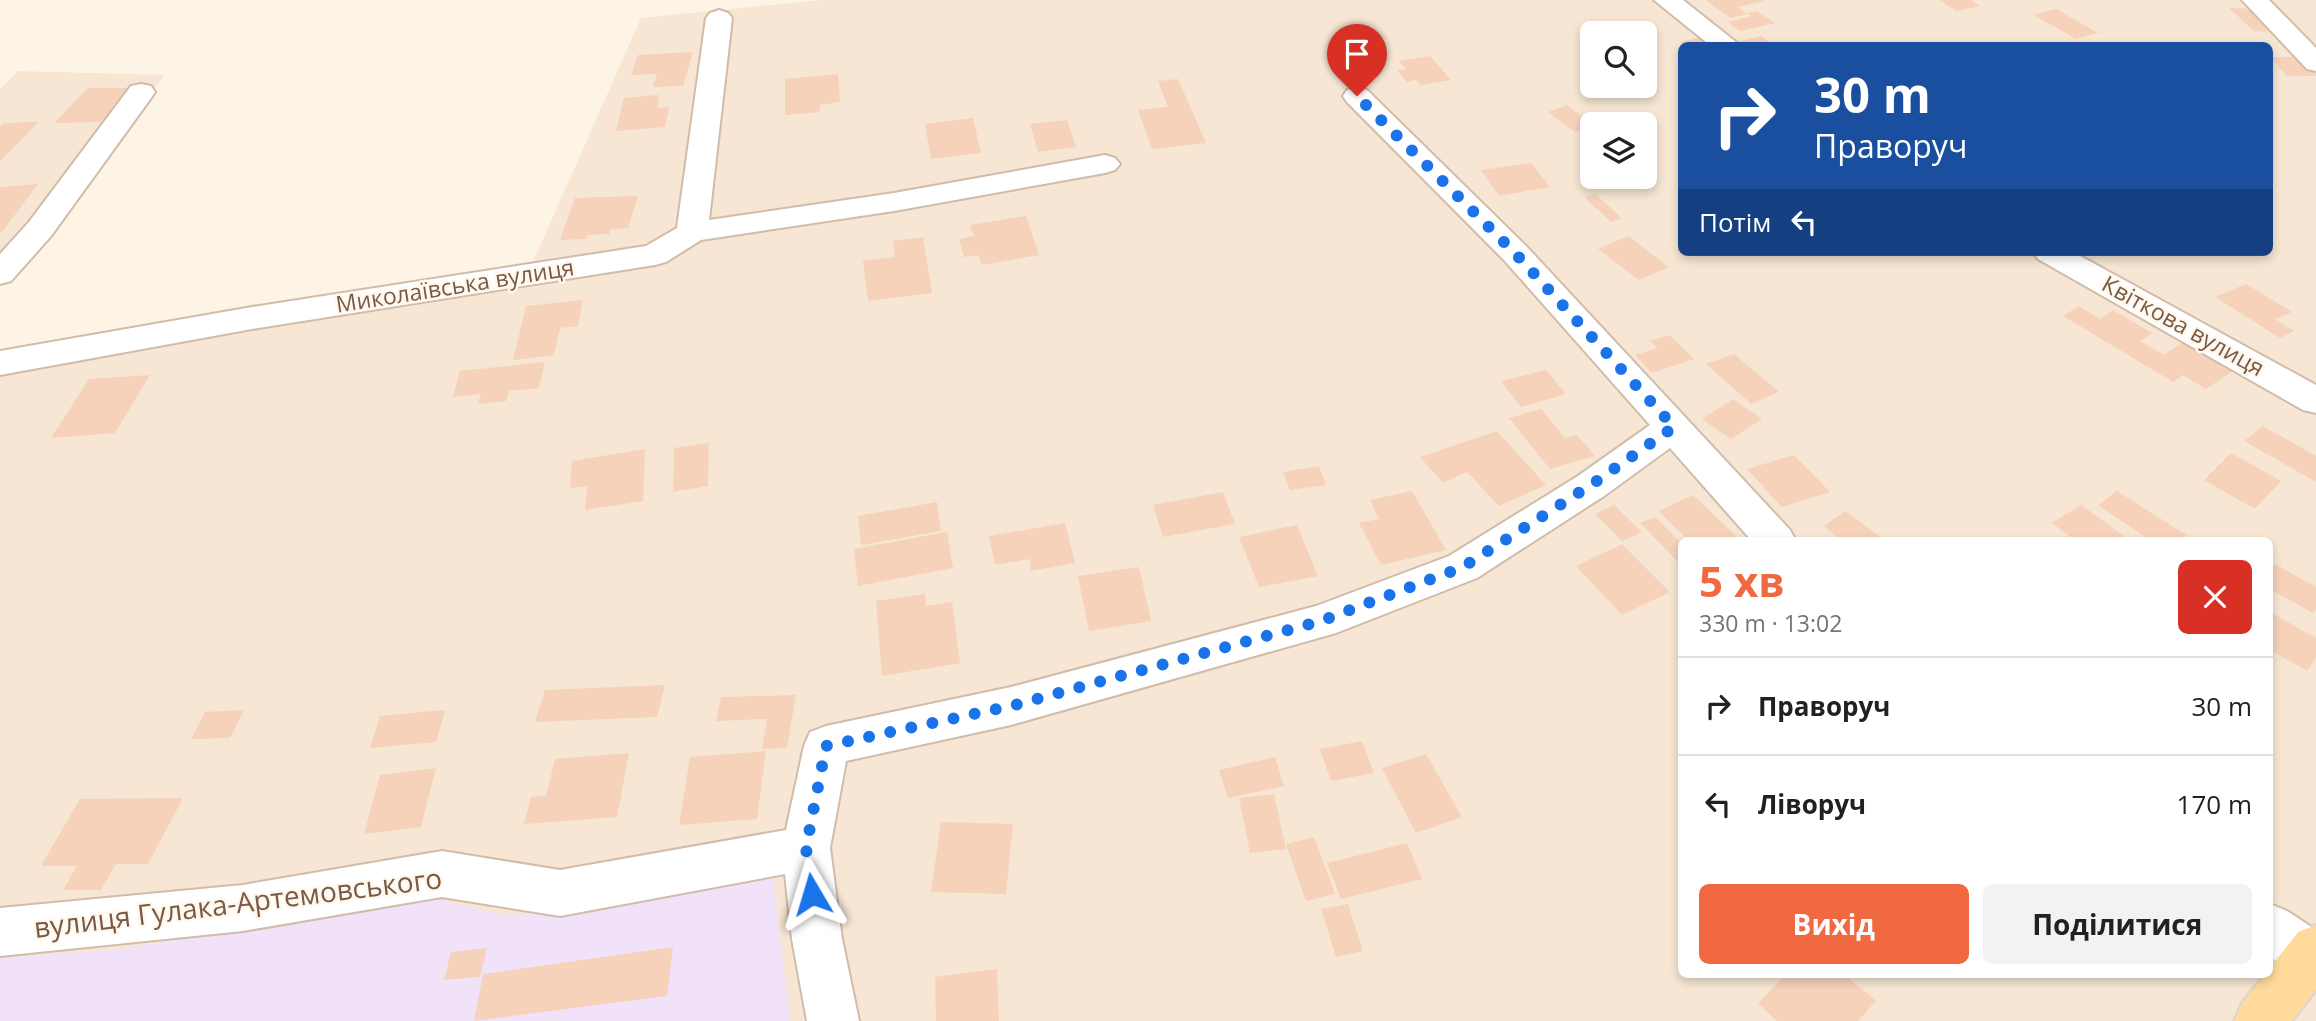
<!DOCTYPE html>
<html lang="uk">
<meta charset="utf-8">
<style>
body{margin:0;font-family:"Open Sans",sans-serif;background:#f2f2f2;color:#202124;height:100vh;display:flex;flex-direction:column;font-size:26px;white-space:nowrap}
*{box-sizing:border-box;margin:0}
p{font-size:23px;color:#757577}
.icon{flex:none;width:38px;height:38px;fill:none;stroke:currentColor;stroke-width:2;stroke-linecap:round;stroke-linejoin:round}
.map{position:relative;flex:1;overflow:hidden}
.details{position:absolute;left:1678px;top:537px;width:595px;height:441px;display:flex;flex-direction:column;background:#fff;border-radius:10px;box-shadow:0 4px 10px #0003}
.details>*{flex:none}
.banner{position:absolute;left:1678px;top:42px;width:595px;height:214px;border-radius:10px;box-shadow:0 4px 10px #0003;background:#1a4fa0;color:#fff;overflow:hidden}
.fabs{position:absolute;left:1580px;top:21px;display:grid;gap:14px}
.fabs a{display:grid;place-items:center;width:77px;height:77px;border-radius:10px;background:#fff;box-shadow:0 4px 10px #0003;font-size:35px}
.pin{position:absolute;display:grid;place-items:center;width:60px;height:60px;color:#fff;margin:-72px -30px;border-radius:50% 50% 50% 0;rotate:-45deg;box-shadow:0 0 7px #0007}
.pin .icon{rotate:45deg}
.me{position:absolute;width:77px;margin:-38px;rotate:353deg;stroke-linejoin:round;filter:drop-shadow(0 0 5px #0008)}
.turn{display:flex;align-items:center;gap:24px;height:147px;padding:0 21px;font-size:32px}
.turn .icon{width:91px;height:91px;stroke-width:2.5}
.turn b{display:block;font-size:49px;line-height:60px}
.then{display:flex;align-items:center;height:66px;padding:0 21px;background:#0003;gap:14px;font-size:26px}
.round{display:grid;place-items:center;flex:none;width:74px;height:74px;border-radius:10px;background:#f2f2f2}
.head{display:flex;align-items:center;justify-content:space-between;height:119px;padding:0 21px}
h1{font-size:42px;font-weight:700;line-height:52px;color:#f16941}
.primary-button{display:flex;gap:14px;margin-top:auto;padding:14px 21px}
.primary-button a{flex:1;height:80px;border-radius:10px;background:#f16941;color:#fff;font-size:28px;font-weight:700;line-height:80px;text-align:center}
.primary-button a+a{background:#f2f2f2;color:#202124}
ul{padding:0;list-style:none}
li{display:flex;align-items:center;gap:21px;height:98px;padding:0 21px;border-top:2px solid #e0e0e0}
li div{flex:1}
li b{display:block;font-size:26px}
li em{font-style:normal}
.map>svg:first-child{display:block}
.residential{fill:#f6e6d3;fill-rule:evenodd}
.education{fill:#f1e2fa}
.building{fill:#f6d2bb}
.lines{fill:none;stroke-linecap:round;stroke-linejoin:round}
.minor-casing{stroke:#d1bcaa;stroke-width:4}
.major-casing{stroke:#dcd4cf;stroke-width:4}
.minor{fill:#fff;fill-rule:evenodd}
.major{fill:#ffda9b;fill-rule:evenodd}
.route{stroke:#1a73e8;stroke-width:12;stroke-dasharray:0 21.6}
.labels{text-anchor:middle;stroke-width:5;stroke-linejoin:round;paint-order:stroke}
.street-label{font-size:23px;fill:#795a48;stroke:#fff8ed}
.near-street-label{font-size:28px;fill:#795a48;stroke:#fff8ed}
</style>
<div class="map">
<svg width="2316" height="1021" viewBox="0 0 2316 1021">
<rect width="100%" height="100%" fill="#fef4e5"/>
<path class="residential" d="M823,0H2316V1021H0V363L525,280L641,18ZM1592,33H1645V86H1592ZM1682,46H2270V252H1682ZM1592,124H1645V177H1592ZM1682,541H2270V975H1682Z
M18,71L165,75L0,279V89Z"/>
<path class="education" d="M773,878L790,1021H0V958L122,949L428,897L506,916Z"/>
<path class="building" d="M1706,0H1763L1764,1L1737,7L1747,14L1730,18Z
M1939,0H1971L1980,6L1956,11Z
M2229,8L2256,9L2280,32L2254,31Z
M2056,9L2098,33L2076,39L2034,15Z
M1757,11L1775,23L1740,31L1728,22L1752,16L1747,13Z
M1707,36L1718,46H1684L1680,42Z
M1761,36L1775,46H1743L1738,42Z
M693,52L683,86L653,87L657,74L631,75L638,55Z
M1430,56L1451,80L1420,85L1416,80L1407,82L1397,70L1406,69L1399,61Z
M2270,57H2301L2316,71V76H2287Z
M838,74L840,102L820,105V112L785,115V79Z
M1178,79L1206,143L1152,149L1138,110L1168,107L1158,81Z
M88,88H133L101,122L54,123Z
M659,95L657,108L669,107L665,127L616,131L624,98Z
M1567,105L1592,124V126L1575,132L1548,112Z
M973,118L981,153L931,159L925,124Z
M1067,120L1076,147L1038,152L1030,124Z
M38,122L0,162V127L4,123Z
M1531,163L1550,187L1499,196L1481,170Z
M38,184L2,232H0V187Z
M1595,194L1622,218L1611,222L1584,197Z
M638,196L628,228L611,229L609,234L587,235L586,239L560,240L575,198Z
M1026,216L1039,255L982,265L978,255L964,257L959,239L974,236L970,225Z
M1628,236L1669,267L1639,280L1598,249Z
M923,237L932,293L868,301L863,261L895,257L893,241Z
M2246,284L2292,312L2275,319L2294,331L2280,338L2215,297Z
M583,300L578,326L560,328L554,355L513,360L526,306Z
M2079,306L2100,319L2113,310L2152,333L2140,341L2164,355L2183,342L2233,371L2206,389L2183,375L2173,382L2063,316Z
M1669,335L1694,359L1652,373L1635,355L1658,348L1650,341Z
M1734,354L1779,392L1751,404L1706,364Z
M545,362L539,388L509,391L506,401L478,404L481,394L453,397L460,371Z
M1546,370L1566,394L1521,407L1501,381Z
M150,375L115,433L51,438L89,379Z
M1733,399L1762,419L1731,439L1702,419Z
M1541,409L1565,438L1577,435L1595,456L1550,469L1509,418Z
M2263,426L2316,456V482L2244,441Z
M1497,431L1546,485L1499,506L1467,472L1443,483L1420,457Z
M709,443L708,486L673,492L674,448Z
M645,449L643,501L585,510L587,486L570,488L572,461Z
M2231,453L2281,481L2255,509L2204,480Z
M1794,455L1830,492L1782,507L1747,469Z
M1319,466L1326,485L1290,490L1283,472Z
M1412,491L1446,550L1381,565L1359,523L1379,519L1370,500Z
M2117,491L2186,535L2179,541H2151L2098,505Z
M1223,492L1235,524L1163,537L1153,505Z
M1693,495L1741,541H1689L1659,511Z
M937,502L941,531L861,545L858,516Z
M1614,505L1642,532L1622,541L1595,514Z
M2081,505L2131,541H2076L2052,523Z
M1845,511L1886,541H1843L1824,526Z
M1655,517L1682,544V566L1640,523Z
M1065,523L1075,563L1031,571L1029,559L995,565L989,536Z
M1297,525L1318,576L1259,587L1239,537Z
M947,532L953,568L858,586L854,549Z
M1622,544L1670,592L1622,615L1576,566Z
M2275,564L2316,587V610L2313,613L2270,589V570Z
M1139,567L1151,621L1089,631L1078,576Z
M925,594L926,606L952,602L960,663L882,676L876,601Z
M2270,612L2316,638V658L2307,671L2270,650Z
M665,685L657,717L535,722L545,690Z
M796,695L787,748L762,749L767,719L716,721L721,697Z
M244,710L230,738L191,739L205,712Z
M445,710L436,742L370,748L380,716Z
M1362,741L1374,773L1331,781L1320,749Z
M766,751L757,819L679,825L690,757Z
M629,753L617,817L524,824L531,797L546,796L555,759Z
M1426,754L1462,817L1416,833L1382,768Z
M1275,757L1284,786L1228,798L1219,770Z
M436,768L421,827L364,834L380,775Z
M1274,794L1286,849L1250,853L1239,798Z
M183,798L148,864H116L101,890H63L77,866H41L80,799Z
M941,822L1013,824L1006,894L931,892Z
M1314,837L1335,894L1306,901L1286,844Z
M1407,843L1422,879L1341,899L1327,863Z
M1348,904L1363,951L1336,957L1321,909Z
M673,947L667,996L474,1021L483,974Z
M487,948L480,977L444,980L451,952Z
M997,969L999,1021H936L935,977Z
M1785,975H1845L1876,1001L1858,1021H1777L1758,1003Z"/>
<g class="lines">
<defs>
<path id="minor" d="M1654,0H1683L1741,46H1711Z
M2242,0H2269L2316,48V71L2307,69Z
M719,10L728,13L732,18L709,220L894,193L1105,155L1115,158L1120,164L1115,170L1105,173L894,211L701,240L666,262L655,265L252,329L0,375V351L252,307L646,246L677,228L706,18L710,13Z
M141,84L151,86L155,92L151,98L51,236L11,281L0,284V254L29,222L131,86Z
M1357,88L1367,90L1526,246L1790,530L1796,541H1752L1670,448L1604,496L1477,578L1336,633L1011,725L846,761L830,848L842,939L859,1021H807L792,939L785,874L560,916L442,897L243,931L0,956V908L243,885L442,851L560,870L786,830L804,746L810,732L826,726L1011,687L1316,606L1449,556L1578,476L1650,425L1504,260L1347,102L1343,96L1347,90Z
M2033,252H2073L2316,385V413L2303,410L2038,259Z
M2270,904L2287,911L2316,930V979L2312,981L2294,973L2270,957Z"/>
<path id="major" d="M2316,925V990L2292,1021H2234L2242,1003L2264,975H2270V968L2298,932Z"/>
</defs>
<use href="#minor" class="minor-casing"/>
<use href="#major" class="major-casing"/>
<use href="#minor" class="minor"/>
<use href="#major" class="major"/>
</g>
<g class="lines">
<path class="route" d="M812,894L806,848L826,746L1011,706L1321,621L1463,567L1591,485L1674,427L1515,253L1357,96"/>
</g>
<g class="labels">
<g class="street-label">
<text transform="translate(455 286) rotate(-9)" y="8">Миколаївська вулиця</text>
<text transform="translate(2183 326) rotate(29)" y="8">Квіткова вулиця</text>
</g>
<g class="near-street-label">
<text transform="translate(238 903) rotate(-7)" y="10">вулиця Гулака-Артемовського</text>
</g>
</g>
</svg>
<div class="fabs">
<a><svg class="icon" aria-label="search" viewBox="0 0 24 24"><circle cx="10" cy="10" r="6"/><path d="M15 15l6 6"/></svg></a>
<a><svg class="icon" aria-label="layers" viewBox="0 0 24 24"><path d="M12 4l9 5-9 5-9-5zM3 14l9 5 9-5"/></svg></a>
</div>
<div class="pin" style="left:1357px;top:96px;background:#d93025"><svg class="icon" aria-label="arrive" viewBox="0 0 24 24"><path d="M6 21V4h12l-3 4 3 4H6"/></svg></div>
<svg class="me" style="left:812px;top:894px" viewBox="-20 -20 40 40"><path d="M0-17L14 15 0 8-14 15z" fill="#1a73e8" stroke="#fff" stroke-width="4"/></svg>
<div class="banner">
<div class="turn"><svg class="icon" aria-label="right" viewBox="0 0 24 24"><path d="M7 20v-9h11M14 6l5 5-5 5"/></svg><div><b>30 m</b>Праворуч</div></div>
<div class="then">Потім<svg class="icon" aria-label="left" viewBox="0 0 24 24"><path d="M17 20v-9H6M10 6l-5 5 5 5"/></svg></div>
</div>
<section class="details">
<div class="head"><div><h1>5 хв</h1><p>330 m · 13:02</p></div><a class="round" style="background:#d93025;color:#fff"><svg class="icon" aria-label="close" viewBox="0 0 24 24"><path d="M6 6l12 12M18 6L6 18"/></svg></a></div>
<ul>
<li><svg class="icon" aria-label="right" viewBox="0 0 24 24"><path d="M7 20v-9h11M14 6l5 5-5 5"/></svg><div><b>Праворуч</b></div><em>30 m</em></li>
<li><svg class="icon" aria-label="left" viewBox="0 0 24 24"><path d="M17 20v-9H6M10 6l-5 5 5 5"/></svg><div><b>Ліворуч</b></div><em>170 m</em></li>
</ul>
<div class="primary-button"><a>Вихід</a><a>Поділитися</a></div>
</section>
</div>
